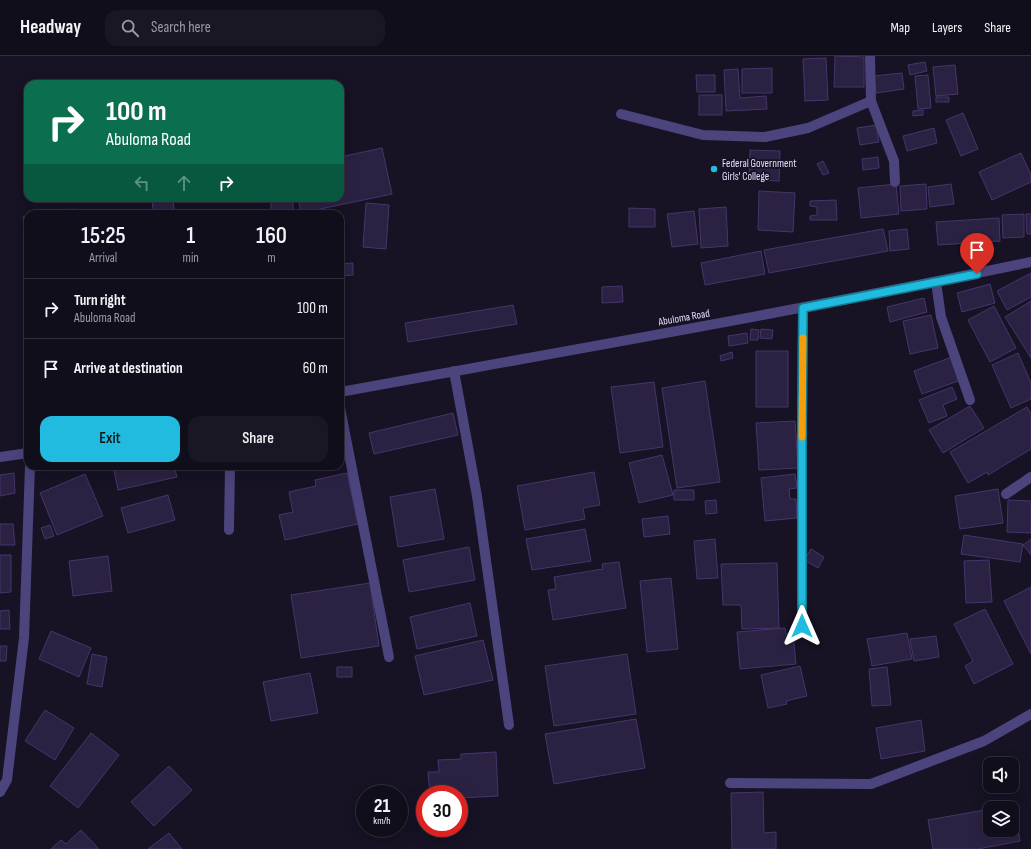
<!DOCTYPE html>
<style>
body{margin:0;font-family:"Sofia Sans Condensed",sans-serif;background:#1a1724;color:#f1f3f6;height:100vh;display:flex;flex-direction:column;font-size:15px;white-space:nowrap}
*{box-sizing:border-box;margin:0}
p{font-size:13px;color:#9c9ca3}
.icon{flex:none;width:22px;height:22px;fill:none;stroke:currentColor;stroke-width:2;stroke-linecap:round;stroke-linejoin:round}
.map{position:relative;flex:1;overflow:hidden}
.panel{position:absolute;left:24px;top:154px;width:320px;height:260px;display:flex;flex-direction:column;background:#110e1b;border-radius:12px;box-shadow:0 4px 16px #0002,0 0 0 1px #302e3a}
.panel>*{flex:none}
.guide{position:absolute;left:24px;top:24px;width:320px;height:122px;border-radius:12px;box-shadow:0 4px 16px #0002,0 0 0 1px #302e3a;background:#0b6e4f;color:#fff;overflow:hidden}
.fabs{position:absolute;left:983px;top:701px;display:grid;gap:8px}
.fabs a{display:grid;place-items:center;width:36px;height:36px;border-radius:8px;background:#110e1b;box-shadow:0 4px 16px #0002,0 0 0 1px #302e3a;font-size:20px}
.speed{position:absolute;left:356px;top:729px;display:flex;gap:8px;font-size:20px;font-weight:700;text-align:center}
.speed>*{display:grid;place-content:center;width:52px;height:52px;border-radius:50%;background:#110e1b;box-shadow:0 4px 16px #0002,0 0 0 1px #302e3a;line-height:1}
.speed small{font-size:10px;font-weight:400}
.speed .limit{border:6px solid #d22;background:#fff;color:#111}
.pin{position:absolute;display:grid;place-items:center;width:34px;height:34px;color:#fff;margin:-41px -17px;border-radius:50% 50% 50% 0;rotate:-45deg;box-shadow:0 0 4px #0007}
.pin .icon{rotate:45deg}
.me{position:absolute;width:44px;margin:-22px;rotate:0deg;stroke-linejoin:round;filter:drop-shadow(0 0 3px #0008)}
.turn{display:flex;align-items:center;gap:14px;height:84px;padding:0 16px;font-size:18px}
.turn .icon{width:52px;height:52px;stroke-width:2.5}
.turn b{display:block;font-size:28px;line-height:34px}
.lanes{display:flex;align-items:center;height:38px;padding:0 16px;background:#0003;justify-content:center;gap:20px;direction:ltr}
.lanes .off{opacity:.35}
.eta{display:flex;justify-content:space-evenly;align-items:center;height:68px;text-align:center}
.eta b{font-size:24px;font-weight:600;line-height:28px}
.primary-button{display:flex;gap:8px;margin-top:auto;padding:8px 16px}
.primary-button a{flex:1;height:46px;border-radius:12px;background:#21bbe0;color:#111;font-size:16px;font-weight:600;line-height:46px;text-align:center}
.primary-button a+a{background:#1a1724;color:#f1f3f6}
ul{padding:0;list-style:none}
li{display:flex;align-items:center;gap:12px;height:60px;padding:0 16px;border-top:1px solid #302e3a}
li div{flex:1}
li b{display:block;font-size:15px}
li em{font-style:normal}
header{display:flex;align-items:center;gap:24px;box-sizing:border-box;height:56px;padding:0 20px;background:#110e1b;border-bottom:1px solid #302e3a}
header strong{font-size:19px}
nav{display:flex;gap:22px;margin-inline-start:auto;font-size:14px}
.search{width:280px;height:36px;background:#1a1724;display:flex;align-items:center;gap:10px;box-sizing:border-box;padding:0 14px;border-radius:12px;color:#9c9ca3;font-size:15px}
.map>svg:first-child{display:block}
.building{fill:#2b2142;stroke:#45366b}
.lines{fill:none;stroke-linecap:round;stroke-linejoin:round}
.minor{stroke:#4b447d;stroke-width:10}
.route-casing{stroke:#157a92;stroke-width:10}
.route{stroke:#21bbe0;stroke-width:7}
.slow{stroke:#f59e0b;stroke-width:7}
.poi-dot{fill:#21bbe0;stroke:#171224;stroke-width:1.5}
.labels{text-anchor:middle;stroke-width:3.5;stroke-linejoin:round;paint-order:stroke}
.poi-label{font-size:11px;fill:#e1dbfa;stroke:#171224;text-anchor:start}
.street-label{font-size:11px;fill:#e1dbfa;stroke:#171224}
</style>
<header>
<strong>Headway</strong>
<div class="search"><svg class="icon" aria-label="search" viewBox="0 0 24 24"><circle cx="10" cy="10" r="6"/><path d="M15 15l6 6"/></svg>Search here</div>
<nav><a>Map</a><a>Layers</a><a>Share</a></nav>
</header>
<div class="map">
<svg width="1031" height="793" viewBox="0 0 1031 793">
<rect width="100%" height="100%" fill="#171224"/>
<path class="building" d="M835,0L864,1V31H834Z
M826,2L828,44L805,45L803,3Z
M925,6L927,15L910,19L908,9Z
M955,9L958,38L936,40L933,11Z
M772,12V37H742V13Z
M738,13L740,42L766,40L767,53L726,55L724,14Z
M902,17L904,33L876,37L874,20Z
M696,19H715V36H697Z
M928,19L931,52L918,53L915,20Z
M699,39H722V59H699Z
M936,41H949V46H936Z
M923,54V59L913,60V55Z
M963,57L978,93L961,100L946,64Z
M876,69L879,86L860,89L857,72Z
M934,72L937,87L907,95L903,80Z
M382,92L392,138L301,157L298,142H340V101Z
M750,94L780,95L779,125L749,124Z
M1021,97L1031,119V126L992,144L979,116Z
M878,101L879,112L863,114L862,103Z
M823,105L829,117L823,119L817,108Z
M896,128L899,158L861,162L858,132Z
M926,128L927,153L901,155L900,130Z
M951,128L954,148L930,151L928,131Z
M759,135L795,137L793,176L758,174Z
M152,142H173L174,154L153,155Z
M271,142H292L294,158H271Z
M836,144L837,164H810V160L817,159V151L810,150V145Z
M366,147L389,149L386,193L363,191Z
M726,151L728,190L701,192L699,153Z
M629,152L655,153V171H629Z
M73,153L74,158H42Z
M200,155V158H165V156Z
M694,155L698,188L672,191L667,158Z
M1024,158V181L1003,182L1002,159Z
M1026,158H1031V178H1027Z
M28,160V190L23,161Z
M999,162L1000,185L938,189L936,166Z
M883,173L888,195L769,217L764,194Z
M907,173L909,193L890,195L889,175Z
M761,195L765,218L705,229L701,207Z
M353,207V219L340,220V208Z
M1031,217V241L1007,254L997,235Z
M990,228L995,247L962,256L957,237Z
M622,230L623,246L602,247V231Z
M924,242L927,256L890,266L887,251Z
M1031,245V302L1005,261Z
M513,249L517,268L408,286L405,267Z
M994,250L1016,292L990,306L968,264Z
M931,259L938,292L910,298L903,265Z
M751,273L759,274L758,284H750Z
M761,273L773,274L772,283L760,282Z
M747,277L748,287L729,290L728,280Z
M756,295H788V351H756Z
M732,296L733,302L721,305L720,300Z
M1018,297L1031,327V343L1011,352L992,309Z
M952,301L961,324L922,338L914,315Z
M705,325L720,426L677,432L662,332Z
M654,326L663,391L620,397L611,331Z
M952,331L957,343L943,349L947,360L929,367L919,344Z
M970,350L984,372L943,397L929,374Z
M1027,351L1031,358V393L988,419L987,416L968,427L950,396Z
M453,357L458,379L374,398L369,377Z
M795,365L798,412L759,414L756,367Z
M662,399L673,439L639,447L629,407Z
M113,410H174L177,421L118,434Z
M594,416L600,449L583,452L585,463L525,474L517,430Z
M14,417L15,437L0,440V419Z
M347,417L358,468L285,484L279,459L293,456L289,436L316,430L315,424Z
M85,418L103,460L57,479L40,437Z
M795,418L797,432L789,433L790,443H796L797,462L765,465L761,422Z
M435,433L444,483L398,491L390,441Z
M998,433L1003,467L960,473L955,440Z
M674,434H694V444H674Z
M168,439L175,464L128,477L121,452Z
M716,444L717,457L706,458L705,445Z
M1008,444L1031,445V477L1007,476Z
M668,460L670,478L644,481L642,463Z
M0,468H13L15,489H0Z
M50,469L54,480L45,483L41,472Z
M585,473L591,505L532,514L526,483Z
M964,479L1023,488L1020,506L961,498Z
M715,483L718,522L697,523L694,485Z
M1031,483V499L1023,489Z
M469,491L475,524L409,536L403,504Z
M811,493L824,501L818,512L804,504Z
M0,499H11V536L0,537Z
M108,500L112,535L73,540L69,505Z
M989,504L992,546L966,547L964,505Z
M619,506L626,552L553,564L548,534L556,533L554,521L603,513L602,508Z
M777,507L779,572L742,573L741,549H723L721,508Z
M671,522L678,593L647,596L640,525Z
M370,527L379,590L301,602L291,539Z
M1031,531V598L1004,545Z
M470,547L477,580L417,593L410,561Z
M985,553L1013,608L974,628L965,610L973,605L954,568Z
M9,554L10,573H0V555Z
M785,572L786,578H793L796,608L740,613L737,576Z
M51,575L91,592L79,621L39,603Z
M907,577L912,603L872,610L867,583Z
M936,580L939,601L914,605L910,583Z
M483,584L493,624L424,639L415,600Z
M0,590H7L6,605H0Z
M92,598L107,601L102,631L87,628Z
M627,598L636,658L554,670L545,610Z
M800,610L807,640L786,645L787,648L768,652L761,619Z
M337,611H352V621H337Z
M887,611L891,649L872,650L869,613Z
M310,617L318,657L271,665L263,626Z
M45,654L74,672L55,704L25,685Z
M636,663L645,712L554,728L545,678Z
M921,664L925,695L881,703L876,672Z
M91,677L119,699L78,752L50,730Z
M496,696L498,740L459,742V738H430L428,716H439L438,704L461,703V698Z
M169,710L192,734L154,770L131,746Z
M763,736L764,777L776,776V793H732L731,737Z
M1014,748L1020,785L978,793H933L928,764L990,753V774H1012V752H993Z
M81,774L99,793H51L61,784L66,788Z
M169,777L182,793H148Z"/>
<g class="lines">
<path class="minor" d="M870,0L871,45L894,105L895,126
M621,58L703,79L765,81L808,72L871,45
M936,226L941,261L970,344
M454,315L477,440L509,669
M340,336C571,294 802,254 1031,206
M340,352L389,601
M0,401L28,397
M1006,438L1031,421
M229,474L230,410
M802,570V367L803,252
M730,727L871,728L984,685L1031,658
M0,736L7,724L24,582L30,410"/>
</g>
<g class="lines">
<defs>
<path id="route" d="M802,570V367L803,252L977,218"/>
</defs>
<use href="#route" class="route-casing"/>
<use href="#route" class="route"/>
<path class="slow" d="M802,381L803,282"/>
</g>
<circle class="poi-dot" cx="714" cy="113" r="4"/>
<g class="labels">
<g class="poi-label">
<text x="722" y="111">Federal Government<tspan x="722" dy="13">Girls' College</tspan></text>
</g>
<g class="street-label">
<text transform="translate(684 261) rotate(-10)" y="4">Abuloma Road</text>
</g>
</g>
</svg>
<div class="fabs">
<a><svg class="icon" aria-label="sound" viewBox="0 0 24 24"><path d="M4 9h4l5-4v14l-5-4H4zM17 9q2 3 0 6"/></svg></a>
<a><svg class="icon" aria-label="layers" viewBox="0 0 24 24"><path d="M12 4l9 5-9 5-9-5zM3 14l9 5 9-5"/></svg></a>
</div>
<div class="speed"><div>21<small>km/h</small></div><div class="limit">30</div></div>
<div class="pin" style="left:977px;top:218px;background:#d93025"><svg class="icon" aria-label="arrive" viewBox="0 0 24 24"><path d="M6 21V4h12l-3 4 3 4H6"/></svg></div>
<svg class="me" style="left:802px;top:570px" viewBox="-20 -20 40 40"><path d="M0-17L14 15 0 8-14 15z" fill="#21bbe0" stroke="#fff" stroke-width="4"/></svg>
<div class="guide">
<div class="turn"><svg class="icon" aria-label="right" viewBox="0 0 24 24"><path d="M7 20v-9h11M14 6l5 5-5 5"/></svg><div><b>100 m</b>Abuloma Road</div></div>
<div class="lanes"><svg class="icon off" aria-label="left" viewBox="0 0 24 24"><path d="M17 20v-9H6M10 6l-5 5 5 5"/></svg><svg class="icon off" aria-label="ahead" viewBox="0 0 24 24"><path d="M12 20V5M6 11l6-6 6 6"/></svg><svg class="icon" aria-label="right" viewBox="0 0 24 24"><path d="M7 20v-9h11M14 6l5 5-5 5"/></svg></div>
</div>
<section class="panel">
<div class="eta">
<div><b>15:25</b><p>Arrival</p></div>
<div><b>1</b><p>min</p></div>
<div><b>160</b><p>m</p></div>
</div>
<ul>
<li><svg class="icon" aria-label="right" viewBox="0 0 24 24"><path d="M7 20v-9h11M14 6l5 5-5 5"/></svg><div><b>Turn right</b><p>Abuloma Road</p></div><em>100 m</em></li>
<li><svg class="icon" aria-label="arrive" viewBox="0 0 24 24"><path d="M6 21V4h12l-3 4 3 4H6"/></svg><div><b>Arrive at destination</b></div><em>60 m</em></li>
</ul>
<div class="primary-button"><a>Exit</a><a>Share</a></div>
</section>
</div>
